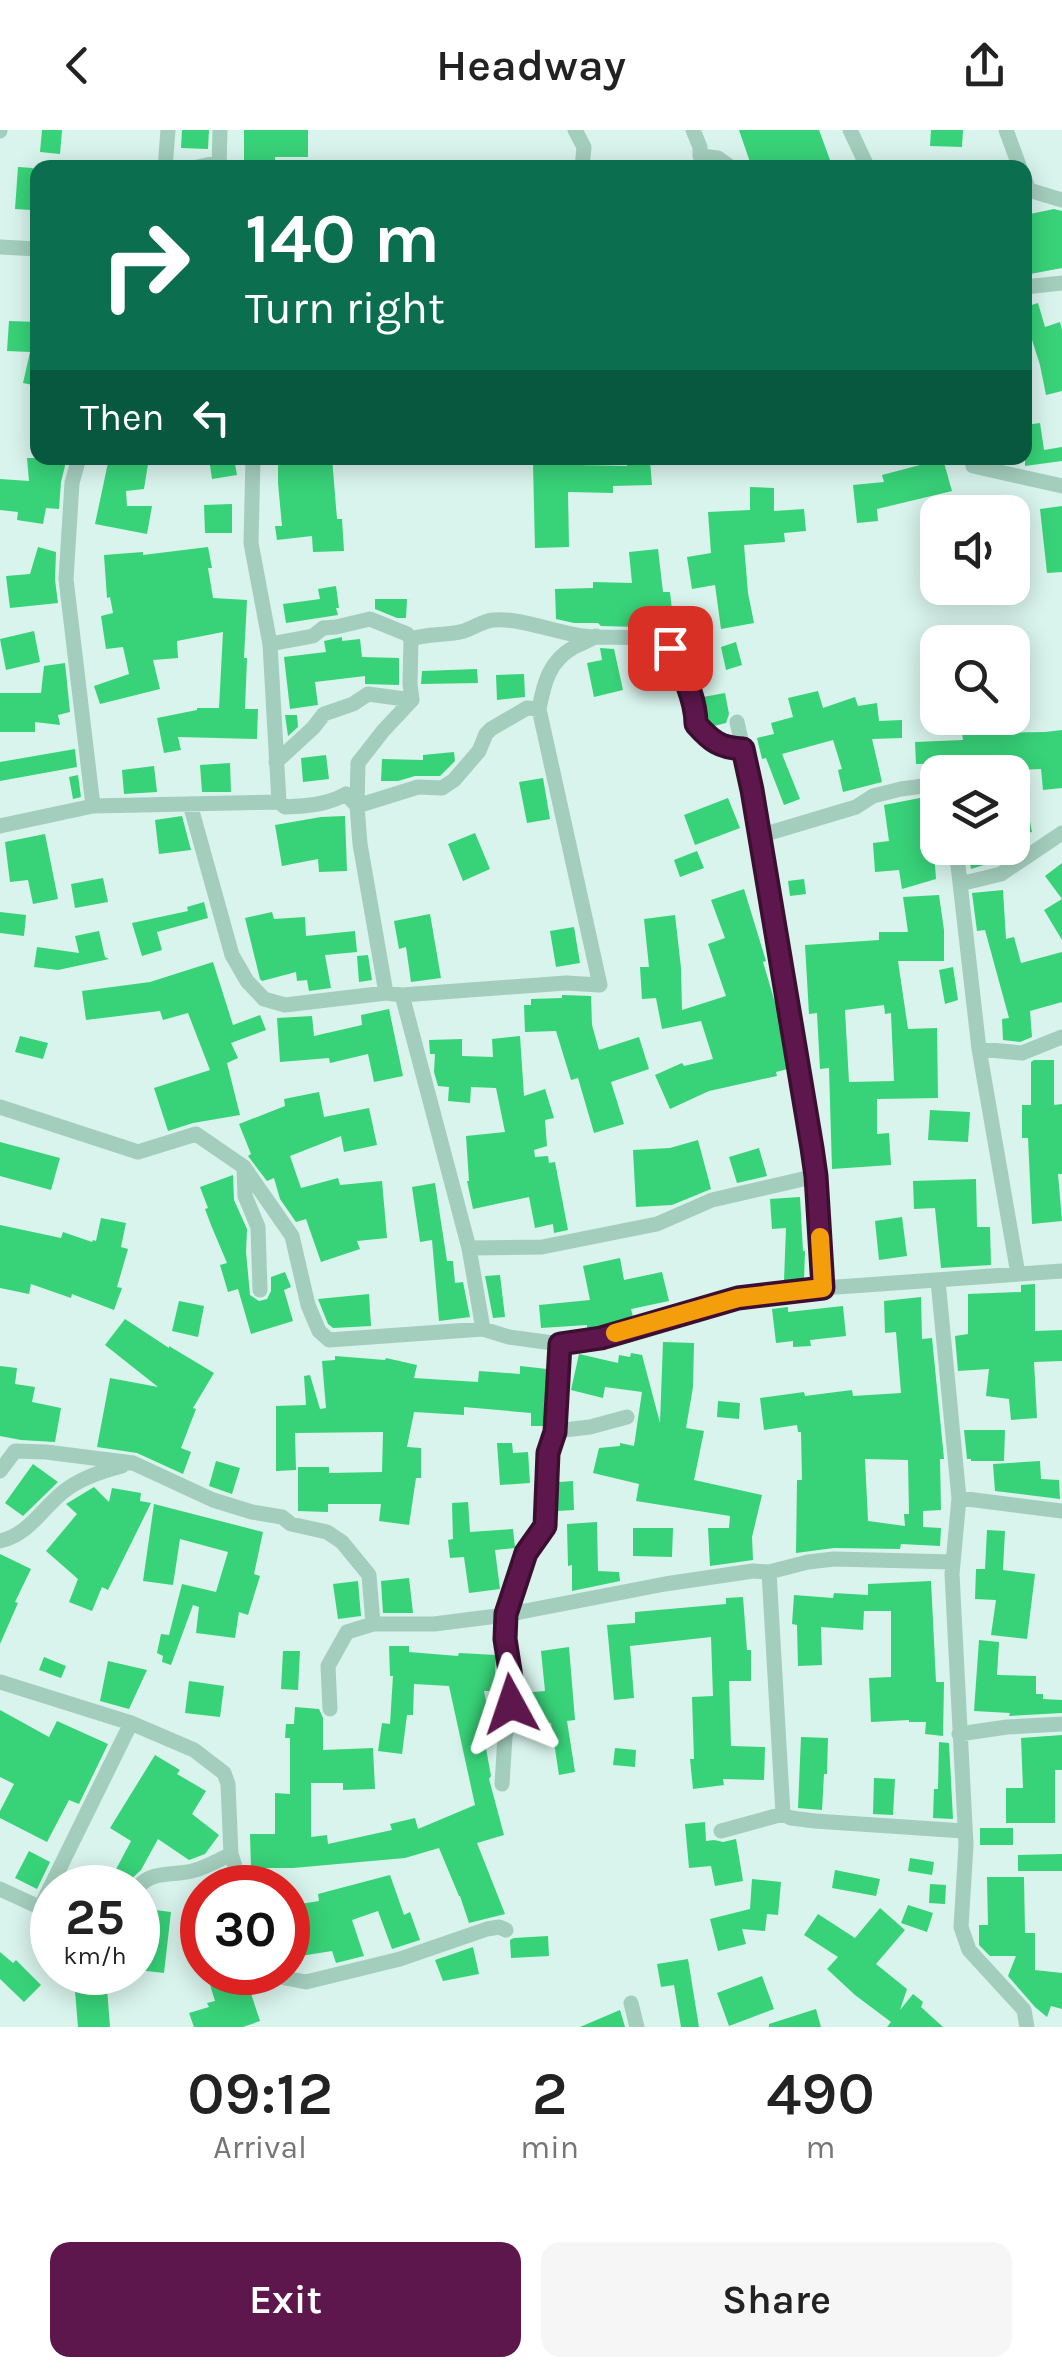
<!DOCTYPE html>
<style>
body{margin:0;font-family:Karla,sans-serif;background:#f6f6f6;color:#222;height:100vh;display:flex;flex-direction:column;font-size:38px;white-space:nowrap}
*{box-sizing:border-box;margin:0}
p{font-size:32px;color:#767676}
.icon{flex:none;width:55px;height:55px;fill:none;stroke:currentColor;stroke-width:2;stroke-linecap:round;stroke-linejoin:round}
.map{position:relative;height:1897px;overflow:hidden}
.panel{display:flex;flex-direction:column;background:#fff;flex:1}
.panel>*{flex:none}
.banner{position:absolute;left:30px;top:30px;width:1002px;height:305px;border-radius:20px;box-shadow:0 5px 25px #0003;background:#0b6e4f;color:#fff;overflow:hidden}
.buttons{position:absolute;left:920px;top:365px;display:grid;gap:20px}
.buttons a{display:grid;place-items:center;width:110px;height:110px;border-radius:20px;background:#fff;box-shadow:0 5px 25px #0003;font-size:50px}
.speed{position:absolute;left:30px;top:1735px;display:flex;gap:20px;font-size:50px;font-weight:700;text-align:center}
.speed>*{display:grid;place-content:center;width:130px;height:130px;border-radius:50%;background:#fff;box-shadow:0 5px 25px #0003;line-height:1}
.speed small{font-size:25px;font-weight:400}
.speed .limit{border:15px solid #d22;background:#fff;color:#111}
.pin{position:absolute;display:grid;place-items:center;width:85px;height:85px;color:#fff;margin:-42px;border-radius:20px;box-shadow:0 5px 15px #0006}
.me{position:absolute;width:110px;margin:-55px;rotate:355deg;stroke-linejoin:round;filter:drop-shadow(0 0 8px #0008)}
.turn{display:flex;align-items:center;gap:35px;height:210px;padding:0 50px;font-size:45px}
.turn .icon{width:130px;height:130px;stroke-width:2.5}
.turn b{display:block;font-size:70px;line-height:85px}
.then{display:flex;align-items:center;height:95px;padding:0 50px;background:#0003;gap:20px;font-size:38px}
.eta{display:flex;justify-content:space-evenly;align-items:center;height:170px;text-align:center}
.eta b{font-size:60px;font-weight:600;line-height:70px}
.button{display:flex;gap:20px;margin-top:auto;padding:20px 50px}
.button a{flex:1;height:115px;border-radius:20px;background:#5d174c;color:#fff;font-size:40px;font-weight:600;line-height:115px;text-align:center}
.button a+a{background:#f6f6f6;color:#222}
header{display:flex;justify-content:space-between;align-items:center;height:130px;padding:0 50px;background:#fff;font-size:45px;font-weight:600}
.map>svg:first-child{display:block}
.building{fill:#38d278;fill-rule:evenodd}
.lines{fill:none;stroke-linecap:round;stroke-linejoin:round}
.street{stroke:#a3cdbd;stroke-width:15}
.route-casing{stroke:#3c0f31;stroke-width:25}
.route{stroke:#5d174c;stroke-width:18}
.slow{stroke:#f59e0b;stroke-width:18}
</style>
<header><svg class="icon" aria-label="back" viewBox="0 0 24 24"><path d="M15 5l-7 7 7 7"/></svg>Headway<svg class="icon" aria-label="share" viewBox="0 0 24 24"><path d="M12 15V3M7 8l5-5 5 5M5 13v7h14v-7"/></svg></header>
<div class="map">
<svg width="1062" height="1897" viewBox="0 0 1062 1897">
<rect width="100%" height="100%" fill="#d8f4ec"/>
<path class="building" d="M42,0H62L60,24L40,22Z
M182,0H209L208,19L181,18Z
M244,0H308V27H275L276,38H244Z
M739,0H819L833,38H752Z
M931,0H963L962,17L930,16Z
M18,37L33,38L31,80L15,79Z
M1054,79L1062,81V138L1025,145V85Z
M1038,173L1045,197L1060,192L1062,200V261L1046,265L1040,235L1025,188V177Z
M9,191L38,192V256L23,253L30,222L7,221Z
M1040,293L1044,320L1062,317V331L1025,336V295Z
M27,328H67L61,352L59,379L46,378L43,394L17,390L18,382L0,380V349L29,351Z
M109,328H149L144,359L126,361L127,376H152L147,404L95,394Z
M209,328H234L237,345L212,349Z
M278,328H332L337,389H342L344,421L313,422L312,406L277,410L275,396H282L278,353Z
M943,329L952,361L877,379L878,391L857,393L853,355L884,352L882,345Z
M626,330H650L652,355L613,356V363L568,362L569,417L535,418L533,334L627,336Z
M750,357L774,358V381L804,379L806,401L784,403L785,412L744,415L748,463L754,493L721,499L715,455L692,459L687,427L711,423L708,382L750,380Z
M232,374V403H205L204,375Z
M1062,376V442L1047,443L1040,379Z
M38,417L56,422L55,450L58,473L10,478L6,446L30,444Z
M208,417L212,438H208L213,468L247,470L244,528H247L245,579H258L257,609L178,607L181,620L164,623L157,588L197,580V578H219L223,502L177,511L178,528L153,530L160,559L100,574L94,556L129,544L123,517L106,519L101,486L113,483L110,467L107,468L104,425L143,422V425Z
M658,419L663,462H670L674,498L656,500L638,497L601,496L598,493H574L556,489L555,459L593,458V452L632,453L629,422Z
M336,456L339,478H336L338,485L286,493L283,474L320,469L318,459Z
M375,469H407L406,488H397L375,479Z
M34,501L40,532L6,540L0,509Z
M342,507V511L360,509L362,527L399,528V555L365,554V546L315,552L318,575L290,579L284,527L326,522L324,511Z
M736,512L742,535L726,540L721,517Z
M600,518L614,519L623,560L594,567L587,533L602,530Z
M65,533L70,582L58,585L60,595L35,592V602H0V563H41L44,536Z
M477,539L478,553L421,554L422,541Z
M524,544L525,567L497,570L496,545Z
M818,561L823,578L855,567L858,576L877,573L879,591L902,590V608L872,609L882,652L843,662L838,640L842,639L833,610L782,624L800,669L784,675L766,628L762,629L757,608L774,604L771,593L793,587L788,568Z
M725,563L729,584L726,593L714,596L708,590L703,567Z
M285,585H297L298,597L288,606Z
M960,588H996L998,603L1045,602L1062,600V658L1043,660L1041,639L968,642L967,633L916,634L915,612L963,610Z
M75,619L77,637L0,651V632Z
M454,622L455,631L440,646H415L398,651H381L382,629L423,630V625Z
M326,625L329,649L303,652L301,628Z
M230,633L231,662H202L200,635Z
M154,636L157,662L124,664L122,640Z
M78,645L81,667L73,669L69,647Z
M543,648L550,689L527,693L519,652Z
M930,666L936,749L902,759L899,740L875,742L873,713L889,711L884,675Z
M728,668L740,698L695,715L684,685Z
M1028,681L1032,702L1012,706V684Z
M182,686L191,720L159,724L155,690Z
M345,686L347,741L319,742L318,729L282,736L275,695L321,687Z
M475,703L490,739L463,751L448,714Z
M45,704L58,769L33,774L28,750L10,752L5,712Z
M989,718H1000L1003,729L971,739L968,723Z
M697,721L704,738L680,747L674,730Z
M1062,733V810L1044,780L1062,769L1045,746Z
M103,748L108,772L75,778L71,754Z
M804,749L806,764L790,766L788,751Z
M744,759L766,831L763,832L779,886L788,939L776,942L777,946L709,961L670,979L655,945L682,933L684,936L713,929L701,891L662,899L656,868L642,869L640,837H649L644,789L675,785L681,838L682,880L726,866L708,814L725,808L711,770Z
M1003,760L1006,809L1014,807L1021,833L1062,822V872L1030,881L1032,907L1020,912L1003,910L1002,889L1009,888L985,800L977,801L972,763Z
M939,765L944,800V831H898L908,899L937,898L938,968L877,969V1004L889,1003L891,1035L832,1039L829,938L820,939L817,883L809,884L805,815L879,810V802H908L903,767ZM884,875L885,884L891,883L894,951L849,952L845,880Z
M204,772L208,788L157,802L162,820L142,826L132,793L188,781L187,777Z
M0,782L26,785L24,806L0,803Z
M272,782L274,789L305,787L306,806L355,801L357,822L325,825L331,858L309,861L307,850L297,851L296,842L262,851L260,849L245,788Z
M430,784L441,848L411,852L406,817L399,819L394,791Z
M574,797L580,833L556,837L550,801Z
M99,801L105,827L109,829L58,840L34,837L37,817L79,823L75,806Z
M368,825L372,850L359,852L357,826Z
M213,832L233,895L260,885L266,900L231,913L238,928L227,933L240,985L193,993L168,1001L154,958L210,940L188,883L163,890L160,881L86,890L82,861L150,852Z
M953,837L958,870L945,874L939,840Z
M562,865L591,866L592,895L599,920L639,907L649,939L611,952L624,994L594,1003L578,948L571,950L556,901L525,902L524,875H531V869L562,868Z
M389,879L403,946L374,952L368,924L330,933L329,928L280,932L277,888L312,886L314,906L362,895L361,885Z
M20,906L48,913L43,929L15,922Z
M520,906L524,966L545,959L554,988L545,990L547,1016L534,1020L535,1027L548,1026L549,1033L555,1032L568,1100L554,1103L553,1094L535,1098L529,1067L473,1079L467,1051H469L466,1006L505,1002L496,958L471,957L470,973L448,971L449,957L438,956L434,942L435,924H430L429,910L462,909V926L493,927L492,909Z
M1034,930H1054V975L1062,974V1044H1058L1062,1091L1032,1094L1028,1008H1022V975H1031V932Z
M319,962L324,987L369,978L377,1015L344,1022L341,1006L290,1026L301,1058L338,1048L340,1055L382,1051L387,1108L357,1111L360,1119L321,1132L306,1089L296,1092L280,1069L274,1048L267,1051L248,1026L251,1024L239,994L285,976L284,969Z
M930,980L970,982L968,1012L928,1010Z
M698,1010L711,1059L672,1075L636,1077L633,1020L670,1018Z
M0,1012L60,1028L51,1060L0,1046Z
M759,1018L767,1046L737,1053L729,1027Z
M233,1045L234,1070L247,1099L246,1122L250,1165L259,1171L267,1169L271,1161V1147L285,1142L291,1157L284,1160L293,1191L251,1204L238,1159L228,1162L220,1135L227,1133L211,1095L205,1079L208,1078L200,1057Z
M976,1049L977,1097H990L991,1135L941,1138L935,1078L914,1079L913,1051Z
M435,1053L447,1131H453L455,1153L463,1152L470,1187L439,1191L432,1110L420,1112L412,1057Z
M800,1067L803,1121H805L804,1149L784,1151L786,1098L772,1099L770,1069Z
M902,1087L907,1126L879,1130L875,1091Z
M101,1088L126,1093L121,1117L128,1119L117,1157L122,1158L114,1180L72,1164L71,1168L31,1154L29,1164L0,1158V1095L61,1108L63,1102L92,1112L93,1110L96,1111Z
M620,1128L624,1150L662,1142L669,1171L631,1179L633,1187L599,1197L587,1199V1195L541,1198L539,1175L590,1170L583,1136Z
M500,1145L505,1187L493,1188L485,1146Z
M1035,1154V1201L1062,1200V1231L1034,1232L1037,1288L1011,1290L1009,1269L986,1266L989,1239L958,1241L955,1206L968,1204V1164L1021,1162V1155Z
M369,1164L371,1196L333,1198L328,1194L318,1169Z
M921,1167L922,1209L932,1208L944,1329H940L941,1380L923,1381V1397L941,1398L940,1416L901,1414L900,1419L834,1418L796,1423L797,1350H802L801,1302H798L797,1295L764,1300L760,1268L804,1262L805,1266L852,1260L853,1266L901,1263L896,1202L885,1203L884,1171ZM865,1329L908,1330L909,1384H904L905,1396L868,1391Z
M179,1171L204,1176L198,1207L172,1201Z
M843,1176L846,1206L810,1210L811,1216L793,1217V1211L776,1213L772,1179L788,1177V1182Z
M125,1189L169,1218V1216L214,1243L193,1278L196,1279L181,1318L191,1322L183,1344L137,1323L97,1317L110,1248L158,1257L105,1215Z
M663,1212L694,1213L693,1257L686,1298L704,1301L694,1350L762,1365L752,1407L753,1430L710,1436L708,1398H729L730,1386L636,1371L639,1354L593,1343L599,1318L620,1316V1313L634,1316L642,1262L605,1257L603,1268L571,1260L579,1224L618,1233L619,1225L630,1227L631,1223L642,1225L660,1293Z
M335,1226L385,1230L386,1228L417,1235L414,1248L478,1252L479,1241L520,1244V1236L547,1239L544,1296H531V1283L464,1277V1285L414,1282L407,1317L421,1318V1348H416L409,1395L379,1391L381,1374H328V1382L298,1381V1337H329V1343L382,1342L383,1302L295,1303L296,1340L276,1341V1276L306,1275L304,1246L310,1245L320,1279L326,1278L322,1231L335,1230Z
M0,1236L17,1238L15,1254L35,1257L32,1272L61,1278L55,1312L21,1310L0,1306Z
M718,1271L740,1273L739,1289L717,1287Z
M964,1300H1005L1004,1331H971V1329H967Z
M497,1313H512L513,1323L528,1322L530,1353L500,1355Z
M216,1331L240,1338L232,1364L209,1356Z
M1040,1331L1041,1349L1059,1350L1060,1369L995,1361L993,1334Z
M33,1334L58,1352L23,1386L5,1373Z
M573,1351L574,1380L557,1381L559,1352Z
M94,1357L109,1372L112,1358L141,1363L140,1371L151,1373L108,1460L102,1457L92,1481L69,1472L78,1449L46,1421L77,1384L66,1374Z
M468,1372L470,1402L513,1399L515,1418L495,1420L500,1459L469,1463L464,1427L450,1428L448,1410L453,1409L452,1373Z
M154,1374L263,1402L254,1444L260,1446L248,1485L239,1482L235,1508L196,1503L199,1477L193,1475L171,1535L162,1532L163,1526L157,1523L161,1504L169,1505L182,1454L216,1462L228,1422L180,1409L173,1455L143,1451Z
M597,1392L598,1441L619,1442L620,1451L572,1461V1435L568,1436L567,1394Z
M633,1398H673L672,1427L633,1426Z
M987,1400L1005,1401L1003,1440L1035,1444L1027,1509L991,1505L996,1470L975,1469L976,1439H985Z
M0,1424L31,1439L15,1472L18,1473L0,1514Z
M409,1448L413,1483H383L381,1451Z
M358,1451L361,1486L338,1489L333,1454Z
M931,1451L936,1552H944L943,1606L925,1604L926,1592H909V1590L871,1592L869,1548L891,1547V1481H864L863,1500L821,1497L822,1535L798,1536L797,1495L792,1494L794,1465L833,1468L834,1463L868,1465V1454Z
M743,1467L747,1520H751V1551H729L731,1616L765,1617L764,1650L723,1649L724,1655L693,1659L690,1629H694L692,1567L713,1566L711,1507L630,1516L634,1568L614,1570L607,1495L635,1493V1482L726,1474V1468Z
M979,1510L999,1512L997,1545L1036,1546V1564H1043V1569L1062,1570V1583L1009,1586L1010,1583L974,1581Z
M389,1516H409V1522L458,1526L459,1523L496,1525L494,1561H484L493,1605L484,1607L491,1646L489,1649L504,1705L477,1713L505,1784L469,1793L460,1766H459L439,1718L405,1728L293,1738H251L250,1704H275V1663L290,1664V1608H285L286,1594H294L295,1577L319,1579L323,1588V1620L373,1618L375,1659L343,1660V1653H311V1707L327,1705L328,1714L392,1700L390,1694L415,1688L418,1699L475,1675L449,1556L414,1554L413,1585H407L402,1624L378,1621L382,1593L390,1594L393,1546H390Z
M569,1517L575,1590L567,1591L575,1642L559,1645L551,1593L525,1596L522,1563L545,1561L541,1521Z
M283,1521H300L298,1560L281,1559Z
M44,1527L66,1536L61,1548L39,1540Z
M108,1531L147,1540L129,1579L100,1571Z
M189,1551L224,1556L220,1587L185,1583Z
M0,1580L49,1607L57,1591L108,1614L79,1674L69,1670L47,1712L0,1688V1681L14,1654L0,1647Z
M1062,1605V1640H1055V1693H1006V1658H1023L1021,1608Z
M801,1607L828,1608L827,1644H824L822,1680L798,1678Z
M939,1612L949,1613L953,1689L933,1688L934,1659H938Z
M615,1618L636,1620L635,1637L613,1635Z
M155,1625L180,1640L177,1644L206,1661L192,1684L219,1705L205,1724L189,1730L158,1709L141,1740L127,1753L113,1745L131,1711L110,1698Z
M874,1648L895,1649L893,1685L873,1684Z
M705,1692L706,1711L714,1710L723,1712L736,1709L743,1751L715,1756L711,1736L689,1738L685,1694Z
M980,1698H1013V1715H980Z
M29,1721L50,1732L37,1759L15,1748Z
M1062,1724V1741H1018V1725Z
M910,1728L934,1732L932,1745L908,1741Z
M835,1740L880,1749L876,1766L832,1758Z
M390,1745L404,1785L410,1782L420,1810L392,1819L378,1781L352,1790L364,1826L336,1833L332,1821L288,1828V1776L319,1771L318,1764Z
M987,1747H1024L1025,1803H1035V1840L1062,1843V1879L1051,1876L1047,1887L1035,1877L1008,1846L1016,1826H990L979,1815V1795H988Z
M752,1749L781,1752L778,1785L767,1784L765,1801L742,1799L746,1814L718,1821L710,1789L750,1779Z
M930,1754L946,1755L945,1774L929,1773Z
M908,1775L933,1783L927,1802L901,1793Z
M138,1778L171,1782L164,1843L138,1840Z
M880,1778L905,1800L876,1834L907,1859L900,1880L913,1864L923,1872L921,1877L943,1897H887L891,1892L855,1865L827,1839L838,1827L804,1805L818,1784L855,1808Z
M548,1806L549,1826L511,1828L510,1810L514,1808Z
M473,1817L479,1844L443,1851L435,1830Z
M0,1822L13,1833L16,1830L41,1855L24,1872L0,1849Z
M688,1829L699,1897H681L674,1855L661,1857L657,1834Z
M206,1842H244L260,1891L243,1897H194L189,1883L209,1877L207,1873L215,1871Z
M762,1846L774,1879L729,1896L717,1863Z
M107,1858L110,1897H78L75,1861Z
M816,1879L821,1897H769V1894Z
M620,1880L625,1897H580Z"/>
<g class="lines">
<path class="street" d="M575,0L584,17L582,38
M693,0L700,17V26L718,28L732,38
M850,0L868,38
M1006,0L1020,38
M0,1V0
M165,38L168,0
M193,38L220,32
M219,38L220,0
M1025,50L1029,60L1062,70
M0,117L38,119
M1025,157L1062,153
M79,328L72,353L66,449L93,676
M973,336L1062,356
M411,509C428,503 446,506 464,501C473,498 483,491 493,490C517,487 558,503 583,506C609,510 644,502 667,517C688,531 688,566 697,587V594C711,611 720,617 743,619
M270,514L313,506L323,498L336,497L370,489L407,504L411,509L410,554L412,570
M737,592L752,659L804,964L816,1046L823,1158
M276,632L313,598L324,584L353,574L368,564L412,570
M279,672L285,677C306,676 327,675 346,664L357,676L418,657L442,658L454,650L479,621L486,604L491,599L527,578L539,579
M190,674L232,825L247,851L264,869L285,875L386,863L402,865L566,853L600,855L539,579C544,553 549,531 574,517C582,513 589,511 596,506
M0,696L93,676L279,672L270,514L251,413L253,328
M759,706L856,677L873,666L901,659L938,654
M956,718L979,919L1018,1144
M960,754L1001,744L1062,703
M386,863L360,714L357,676L358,633L383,601L412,570
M402,865L469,1118L483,1199
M979,919L1022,923L1062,907
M0,977L138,1022L196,1004L244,1037L292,1106L308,1175L319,1201L329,1210L483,1199L509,1207L560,1214L601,1208L738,1167L823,1158L1062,1141
M244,1037L245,1066L258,1097L260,1160
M469,1118L542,1117L657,1094L712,1070L816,1046
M938,1151L959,1368L952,1444L966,1715L961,1797L969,1820L1024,1880L1027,1897
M555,1301L590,1297L627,1287
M0,1341L15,1321L46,1322L133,1333L213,1370L252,1382L282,1387L291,1394L327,1402L342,1412L369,1445L373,1494H434L505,1485L665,1454L753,1441L769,1442L808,1432L834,1429L953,1432
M959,1368L1062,1381
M0,1411C28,1405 42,1379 63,1362C79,1349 102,1341 122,1336
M769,1442L783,1684
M0,1552L131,1593L194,1620L224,1643L228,1654L231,1724L242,1758
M330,1579L328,1536L347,1502L373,1494
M959,1604L1007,1597L1062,1594
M502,1654L505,1607L511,1574V1554L505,1509V1485L526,1423L545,1397L549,1323L555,1301L560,1214
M721,1701L783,1684L791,1688L815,1691L964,1701
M137,1758C152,1740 172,1746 192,1741C205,1738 219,1730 231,1724
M0,1759L52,1783
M40,1778L131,1593
M111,1842V1846
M272,1842L275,1846L306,1852L400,1829L487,1799L499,1797L506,1800
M631,1873L637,1897"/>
</g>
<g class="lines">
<defs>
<path id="route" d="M511,1574L512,1554L505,1509L506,1484L526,1423L545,1396L548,1323L555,1302L560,1214L601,1208L738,1168L823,1158L816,1046L812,1018L752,660L743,619C720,618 711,611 696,594C696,570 682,539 670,518"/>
</defs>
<use href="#route" class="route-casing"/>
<use href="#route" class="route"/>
<path class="slow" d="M615,1203L738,1168L823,1158L820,1107"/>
</g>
</svg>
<div class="buttons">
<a><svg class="icon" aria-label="sound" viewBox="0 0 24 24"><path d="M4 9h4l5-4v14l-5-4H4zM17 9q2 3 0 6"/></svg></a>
<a><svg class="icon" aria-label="search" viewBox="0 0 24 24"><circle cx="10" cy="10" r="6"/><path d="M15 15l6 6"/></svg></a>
<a><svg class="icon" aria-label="layers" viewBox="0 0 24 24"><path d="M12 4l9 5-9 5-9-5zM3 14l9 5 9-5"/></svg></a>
</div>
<div class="speed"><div>25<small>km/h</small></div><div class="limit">30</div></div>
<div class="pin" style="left:670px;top:518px;background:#d93025"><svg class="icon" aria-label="arrive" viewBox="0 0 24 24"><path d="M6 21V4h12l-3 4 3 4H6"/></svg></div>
<svg class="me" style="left:511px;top:1574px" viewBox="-20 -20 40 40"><path d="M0-17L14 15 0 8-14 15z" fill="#5d174c" stroke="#fff" stroke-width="4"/></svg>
<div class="banner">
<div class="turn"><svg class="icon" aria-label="right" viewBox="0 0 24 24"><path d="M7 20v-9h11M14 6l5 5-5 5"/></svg><div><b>140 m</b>Turn right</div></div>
<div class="then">Then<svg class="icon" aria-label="left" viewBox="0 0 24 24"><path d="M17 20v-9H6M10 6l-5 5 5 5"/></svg></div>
</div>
</div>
<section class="panel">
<div class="eta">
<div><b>09:12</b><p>Arrival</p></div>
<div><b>2</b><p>min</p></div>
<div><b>490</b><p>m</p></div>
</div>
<div class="button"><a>Exit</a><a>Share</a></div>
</section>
